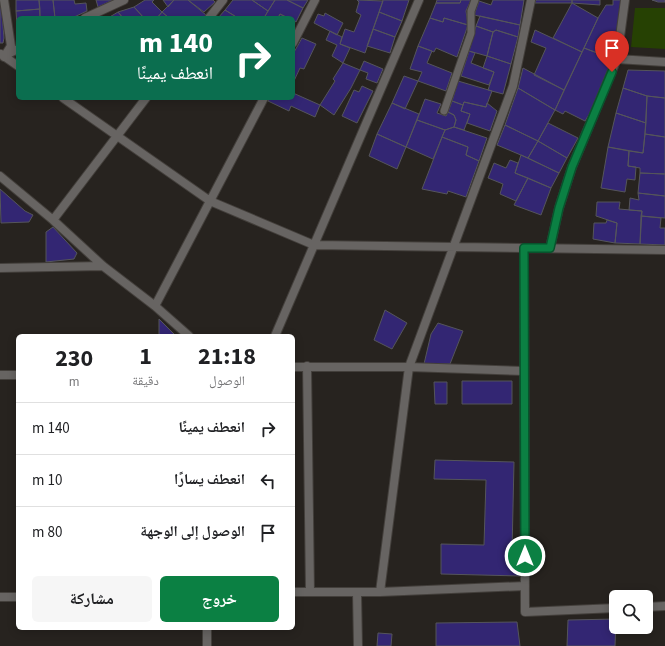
<!DOCTYPE html>
<html lang="ar">
<meta charset="utf-8">
<style>
body{margin:0;font-family:"Source Sans 3","Noto Naskh Arabic",sans-serif;background:#f6f6f6;color:#202124;direction:rtl;height:100vh;display:flex;flex-direction:column;font-size:15px;white-space:nowrap}
*{box-sizing:border-box;margin:0}
p{font-size:13px;color:#757577}
.icon{flex:none;width:22px;height:22px;fill:none;stroke:currentColor;stroke-width:2;stroke-linecap:round;stroke-linejoin:round}
.map{position:relative;flex:1;overflow:hidden;direction:ltr}
.sheet{position:absolute;left:16px;top:334px;width:279px;height:296px;display:flex;flex-direction:column;background:#fff;border-radius:6px;box-shadow:0 2px 10px #0003;direction:rtl}
.sheet>*{flex:none}
.top-card{position:absolute;left:16px;top:16px;width:279px;height:84px;border-radius:6px;box-shadow:0 2px 10px #0003;direction:rtl;background:#0b6e4f;color:#fff;overflow:hidden}
.fabs{position:absolute;left:609px;top:590px;display:grid;gap:8px}
.fabs a{display:grid;place-items:center;width:44px;height:44px;border-radius:6px;background:#fff;box-shadow:0 2px 10px #0003;font-size:20px}
.pin{position:absolute;display:grid;place-items:center;width:34px;height:34px;color:#fff;margin:-41px -17px;border-radius:50% 50% 50% 0;rotate:-45deg;box-shadow:0 0 4px #0007}
.pin .icon{rotate:45deg}
.me{position:absolute;width:44px;margin:-22px;rotate:0deg;stroke-linejoin:round;filter:drop-shadow(0 0 3px #0008)}
.turn{display:flex;align-items:center;gap:14px;height:84px;padding:0 16px;font-size:18px}
.turn .icon{width:52px;height:52px;stroke-width:2.5}
.turn b{display:block;font-size:28px;line-height:34px}
.eta{display:flex;justify-content:space-evenly;align-items:center;height:68px;text-align:center}
.eta b{font-size:24px;font-weight:700;line-height:28px}
.action{display:flex;gap:8px;margin-top:auto;padding:8px 16px}
.action a{flex:1;height:46px;border-radius:6px;background:#0b8043;color:#fff;font-size:16px;font-weight:700;line-height:46px;text-align:center}
.action a+a{background:#f6f6f6;color:#202124}
ul{padding:0;list-style:none}
li{display:flex;align-items:center;gap:12px;height:52px;padding:0 16px;border-top:1px solid #e0e0e0}
li div{flex:1}
li b{display:block;font-size:15px}
li em{font-style:normal}
.map>svg:first-child{display:block}
.green{fill:#264103}
.building{fill:#332673;stroke:#55555b}
.lines{fill:none;stroke-linecap:round;stroke-linejoin:round}
.lane-casing{stroke:#433f3b;stroke-width:9}
.street-casing{stroke:#433f3b;stroke-width:10}
.lane{stroke:#676462;stroke-width:7}
.street{stroke:#676462;stroke-width:8}
.route-casing{stroke:#07532c;stroke-width:10}
.route{stroke:#0b8043;stroke-width:7}
</style>
<div class="map">
<svg width="665" height="646" viewBox="0 0 665 646">
<rect width="100%" height="100%" fill="#27231f"/>
<path class="green" d="M635,8H665V49L631,47Z"/>
<path class="building" d="M0,0H1L4,38L3,43H0Z
M16,0H39L40,9L16,11Z
M39,0H53L55,18H40Z
M53,0H74L75,4L86,3L87,11L72,18H55Z
M96,0H113L98,7Z
M145,0H154L152,2L162,12L157,18H144L134,7Z
M163,0H174L168,7Z
M174,0H188L206,15L204,18H169L162,12Z
M188,0H213L215,2L204,12Z
M233,0H252L268,11L264,18H238L225,10Z
M252,0H275L268,11Z
M275,0H287L303,8L296,22L293,20V18H288L280,14L278,18H268L265,16Z
M287,0H308L303,8Z
M357,0L383,1L365,53L340,44L345,29L354,32L361,15L356,12L359,2Z
M383,0H409L402,21L379,12Z
M437,0H461L460,3H436Z
M461,0H471L466,11L468,25L444,18L443,22L430,18L436,3H460Z
M493,0H524L520,25L474,15L479,1L491,5Z
M536,0H572V3H535Z
M572,0H600V5L572,3Z
M613,0H625L616,60L584,48L598,18L606,5H613Z
M652,0H665V2H658Z
M572,3L598,18L582,52L553,38Z
M134,7L144,18H123L118,12Z
M40,9V18H18V40L16,11Z
M225,10L238,18H218Z
M118,12L123,18H108Z
M162,12L169,18H157Z
M379,12L402,21L395,37L373,29Z
M325,13L343,23L337,35L314,23L318,14L324,16Z
M280,14L288,18H278Z
M480,16L520,25L518,37L496,30L493,32L476,26Z
M430,18L443,22L444,18L468,25L457,57L436,48L434,52L418,46Z
M476,26L493,32L487,56L469,51Z
M373,29L395,37L390,53L367,46Z
M496,30L518,37L511,64L487,56L493,32Z
M535,30L582,52L564,90L534,75L546,48L531,42Z
M330,31L342,37L340,44L350,48L343,63L332,56L337,45L326,40Z
M302,38L316,44L304,69L300,68L293,83V54Z
M418,46L432,51L427,63L452,73L446,91L418,81L422,72L410,69Z
M584,48L616,60L608,85L585,121L565,111L563,114L555,110Z
M469,51L475,53L471,63L494,72L489,85L461,76Z
M487,56L511,64L503,94L488,90L494,72L483,68Z
M364,61L383,69L377,83L366,79L368,73L360,70Z
M343,63L360,70L351,88L334,115L320,105L335,81L333,79Z
M523,68L564,90L555,110L518,88Z
M628,70L665,71V98L647,96L623,88Z
M404,76L418,81L405,109L392,103Z
M458,81L492,91L486,107L464,102L463,105L452,101Z
M362,86L373,91L357,123L342,116L354,90L359,92Z
M518,88L555,110L538,141L505,125Z
M623,88L647,96L646,123L616,113Z
M293,93L320,105L315,117L291,106L289,111L268,101L270,98H293Z
M647,96L665,98V137L645,134Z
M425,99L441,104L437,113L446,116L448,112L454,115L456,120L454,127L445,130L417,120Z
M452,101L463,105L461,111L470,114L464,130L454,127L456,120L454,115L448,112Z
M464,102L486,107L487,103L497,111L490,131L467,123L470,114L461,111Z
M392,103L419,114L406,147L377,134Z
M616,113L646,123L643,153L608,147Z
M417,120L445,130L433,159L406,147Z
M548,123L578,138L567,158L538,141Z
M505,125L538,141L528,158L497,145Z
M454,127L487,138L479,161L466,155L468,147L442,137L445,130Z
M377,134L406,147L397,169L369,156Z
M645,134L665,137V174L640,173V168L628,166L629,151L643,153Z
M442,137L468,147L466,155L479,161L466,197L448,191L447,194L422,189Z
M538,141L567,158L559,173L528,158Z
M608,147L629,151L628,166L636,167L635,180L627,179L625,192L601,188Z
M521,155L559,173L551,188L515,173Z
M510,160L518,163L515,173L528,178L516,201L500,194L503,184L488,178L494,163L506,168Z
M640,173L665,174V196L638,193Z
M528,178L551,188L541,215L514,205Z
M0,189L25,211L33,215L29,222L1,223Z
M638,193L665,196V218L641,216L642,211L629,210L630,198L639,200Z
M597,202H620L619,209L642,211L640,244L615,243L617,223L596,216Z
M641,216L661,218L660,228H665V245L640,244Z
M607,220L617,223L615,243L593,239L594,223H606Z
M53,227L77,253L74,259L46,262V232Z
M385,310L407,323L392,349L374,340Z
M159,319L176,336H159Z
M438,323L463,331L450,364H424L431,334Z
M462,381H512V404H462Z
M434,382H447V404H435Z
M435,460L514,462L512,552H521L520,576L441,574V544L484,545L486,480L434,479Z
M616,619L615,646H567L568,620Z
M517,622L520,646H436V623Z
M378,633L392,634L391,646H377Z"/>
<g class="lines">
<defs>
<path id="lane" d="M444,111L471,33V11L475,0"/>
<path id="street" d="M85,18L124,0
M209,18L223,0
M293,43L315,0
M1,54L18,66
M6,55L18,49
M4,57L11,46L4,0
M617,59L665,62
M63,98L210,201L314,245L665,250
M0,176L53,220L103,266L155,306L189,336
M53,220L146,98
M524,248L525,612L616,608
M550,248L559,208L572,167L617,59L625,0
M0,268L103,266
M155,306L264,98
M275,336L419,0
M307,366L310,592
M293,367H409L524,371
M0,375H18
M293,592H380L525,586
M380,592L409,367L513,86L531,0
M357,593L358,646
M0,597H18
M646,607L665,606
M207,628V646"/>
</defs>
<use href="#lane" class="lane-casing"/>
<use href="#street" class="street-casing"/>
<use href="#lane" class="lane"/>
<use href="#street" class="street"/>
</g>
<g class="lines">
<defs>
<path id="route" d="M525,556L524,248H550L559,208L572,167L612,72"/>
</defs>
<use href="#route" class="route-casing"/>
<use href="#route" class="route"/>
</g>
</svg>
<div class="fabs">
<a><svg class="icon" aria-label="search" viewBox="0 0 24 24"><circle cx="10" cy="10" r="6"/><path d="M15 15l6 6"/></svg></a>
</div>
<div class="pin" style="left:612px;top:72px;background:#d93025"><svg class="icon" aria-label="arrive" viewBox="0 0 24 24"><path d="M6 21V4h12l-3 4 3 4H6"/></svg></div>
<svg class="me" style="left:525px;top:556px" viewBox="-20 -20 40 40"><circle r="17" fill="#0b8043" stroke="#fff" stroke-width="3"/><path d="M0-11L8 9 0 5-8 9z" fill="#fff"/></svg>
<div class="top-card">
<div class="turn"><svg class="icon" aria-label="right" viewBox="0 0 24 24"><path d="M7 20v-9h11M14 6l5 5-5 5"/></svg><div><b>140 m</b>انعطف يمينًا</div></div>
</div>
<section class="sheet">
<div class="eta">
<div><b>21:18</b><p>الوصول</p></div>
<div><b>1</b><p>دقيقة</p></div>
<div><b>230</b><p>m</p></div>
</div>
<ul>
<li><svg class="icon" aria-label="right" viewBox="0 0 24 24"><path d="M7 20v-9h11M14 6l5 5-5 5"/></svg><div><b>انعطف يمينًا</b></div><em>140 m</em></li>
<li><svg class="icon" aria-label="left" viewBox="0 0 24 24"><path d="M17 20v-9H6M10 6l-5 5 5 5"/></svg><div><b>انعطف يسارًا</b></div><em>10 m</em></li>
<li><svg class="icon" aria-label="arrive" viewBox="0 0 24 24"><path d="M6 21V4h12l-3 4 3 4H6"/></svg><div><b>الوصول إلى الوجهة</b></div><em>80 m</em></li>
</ul>
<div class="action"><a>خروج</a><a>مشاركة</a></div>
</section>
</div>
